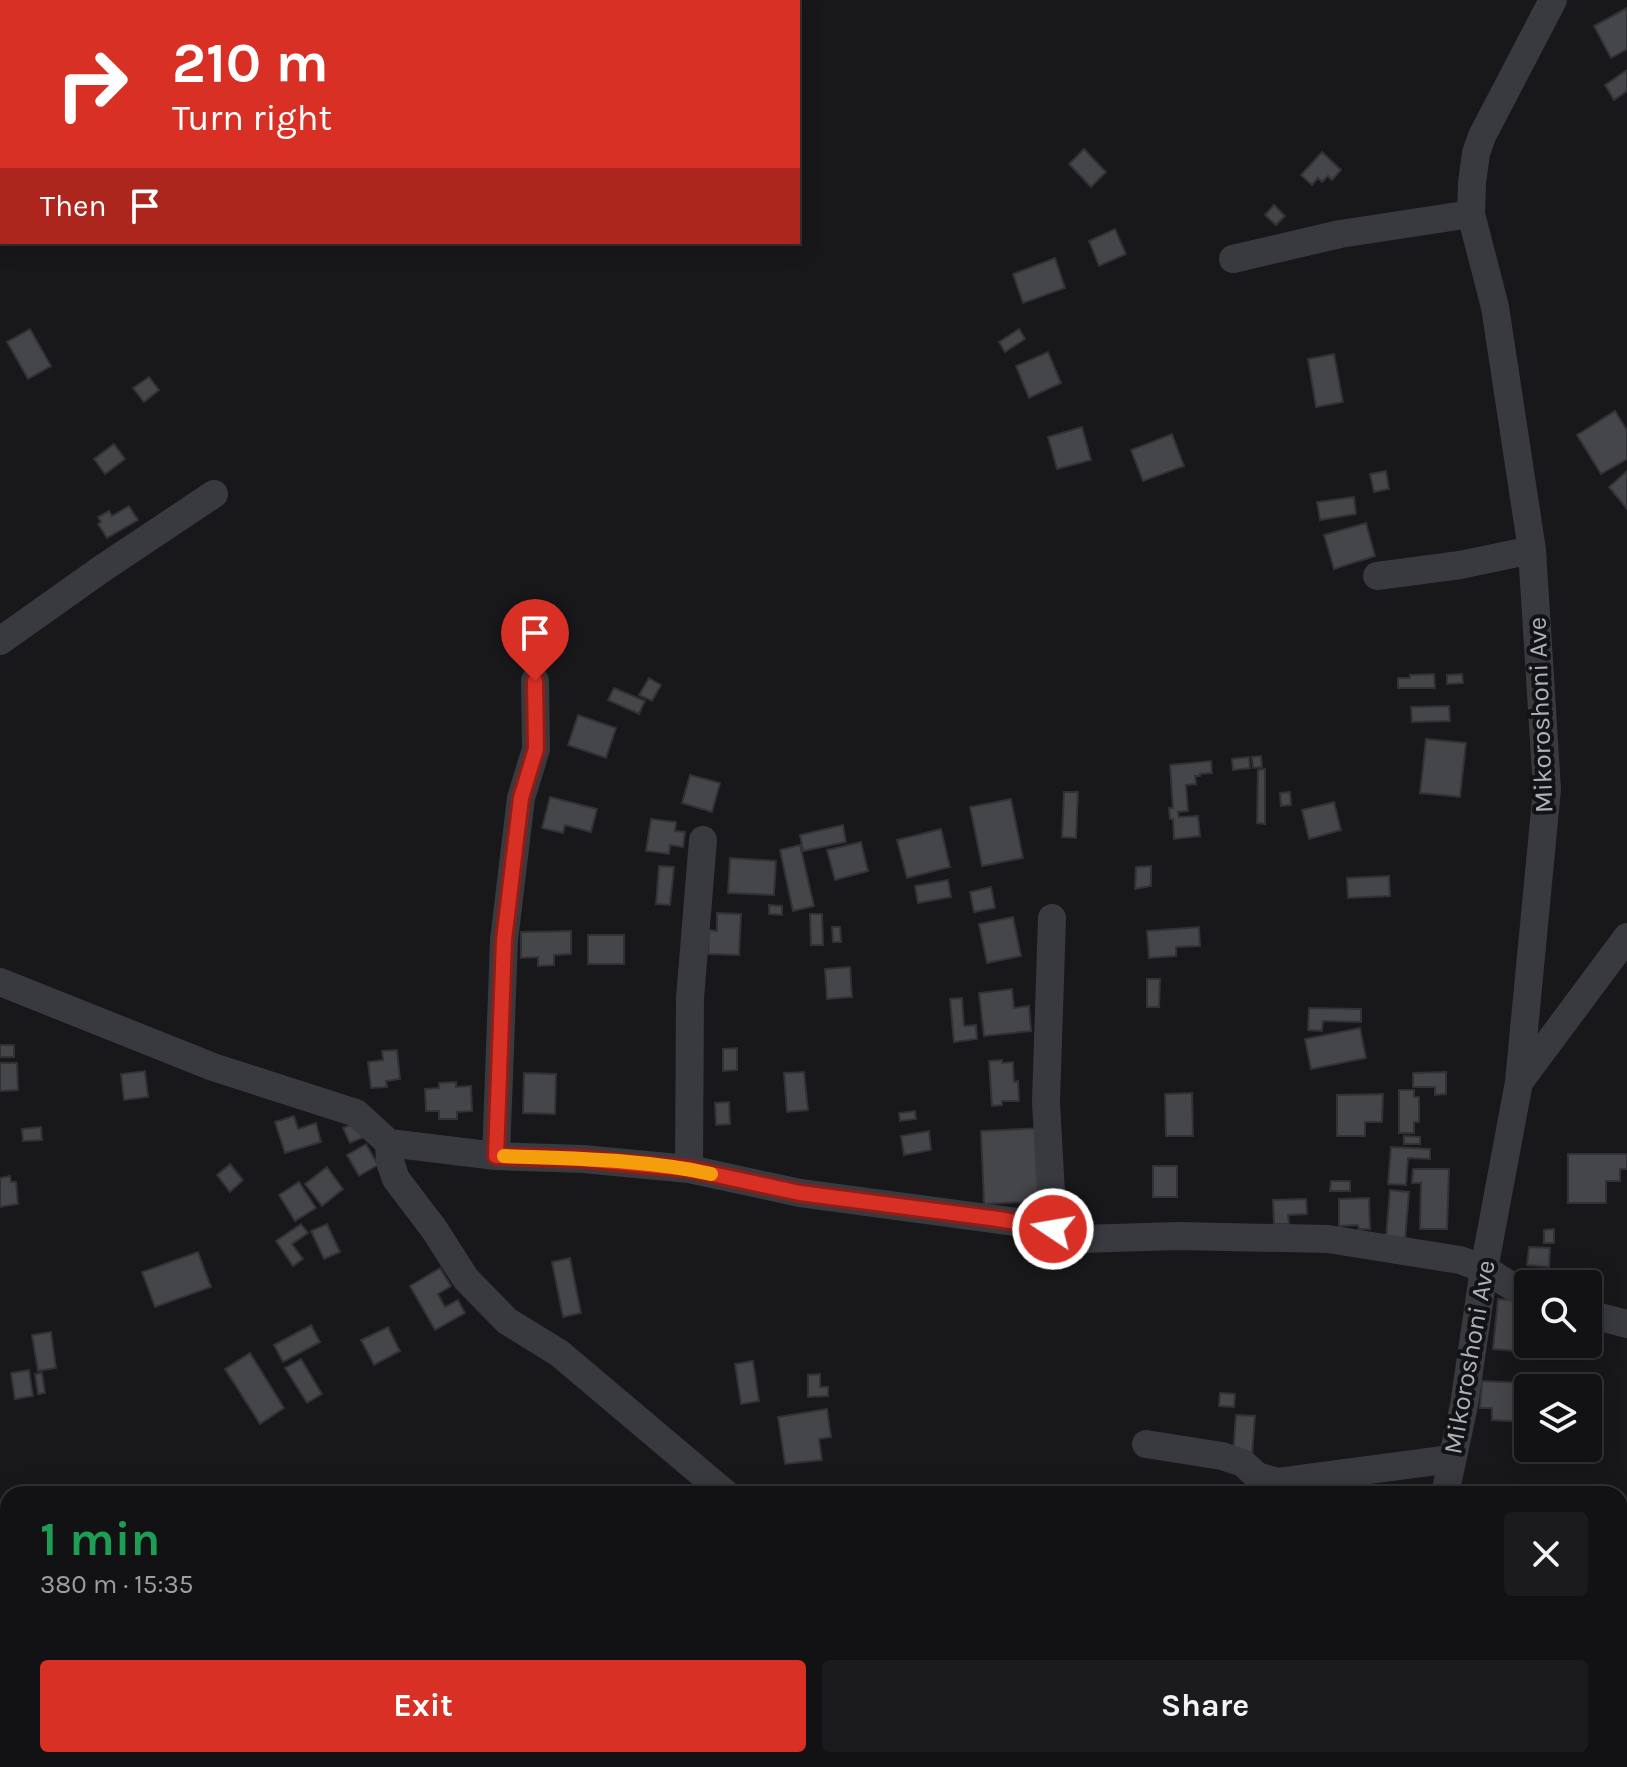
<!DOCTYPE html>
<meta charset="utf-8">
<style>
body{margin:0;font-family:Karla,sans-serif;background:#1b1b1d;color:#f1f3f6;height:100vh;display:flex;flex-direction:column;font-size:30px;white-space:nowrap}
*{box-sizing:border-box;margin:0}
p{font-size:26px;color:#9c9ea0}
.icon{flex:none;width:44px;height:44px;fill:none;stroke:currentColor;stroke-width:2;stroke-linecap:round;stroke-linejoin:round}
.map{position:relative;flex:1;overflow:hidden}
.details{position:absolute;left:0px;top:1486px;width:1628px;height:282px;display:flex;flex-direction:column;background:#121214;border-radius:24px 24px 0 0;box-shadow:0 4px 20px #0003,0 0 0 2px #313234}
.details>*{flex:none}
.hud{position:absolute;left:0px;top:0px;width:800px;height:244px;box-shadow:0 4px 20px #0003,0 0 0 2px #313234;background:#d93025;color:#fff;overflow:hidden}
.fabs{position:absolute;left:1514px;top:1270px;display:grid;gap:16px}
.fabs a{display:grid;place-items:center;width:88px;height:88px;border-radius:8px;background:#121214;box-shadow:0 4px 20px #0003,0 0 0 2px #313234;font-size:40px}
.pin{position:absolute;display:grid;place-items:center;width:68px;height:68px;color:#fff;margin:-82px -34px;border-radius:50% 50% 50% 0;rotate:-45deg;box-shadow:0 0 8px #0007}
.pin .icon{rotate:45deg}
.me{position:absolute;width:88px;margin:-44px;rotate:282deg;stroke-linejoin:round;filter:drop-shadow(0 0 6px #0008)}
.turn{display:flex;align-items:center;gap:28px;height:168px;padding:0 40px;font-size:36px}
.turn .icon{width:104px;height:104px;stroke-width:2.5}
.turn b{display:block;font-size:56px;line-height:68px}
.then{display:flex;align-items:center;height:76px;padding:0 40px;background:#0003;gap:16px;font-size:30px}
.round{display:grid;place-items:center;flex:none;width:84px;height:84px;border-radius:8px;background:#1b1b1d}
.overview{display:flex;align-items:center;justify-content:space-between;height:136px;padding:0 40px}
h1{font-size:48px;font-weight:700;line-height:60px;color:#1e9e55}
.action{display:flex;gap:16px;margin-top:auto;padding:16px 40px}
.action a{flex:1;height:92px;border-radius:8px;background:#d93025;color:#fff;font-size:32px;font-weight:700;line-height:92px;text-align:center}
.action a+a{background:#1b1b1d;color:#f1f3f6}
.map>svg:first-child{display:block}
.building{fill:#45464a;stroke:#323236;stroke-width:2}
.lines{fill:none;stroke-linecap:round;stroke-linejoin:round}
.minor{stroke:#393a3f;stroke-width:28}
.route-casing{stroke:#8d1f18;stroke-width:20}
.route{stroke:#d93025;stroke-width:14}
.slow{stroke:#f59e0b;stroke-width:14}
.labels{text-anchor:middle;stroke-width:8;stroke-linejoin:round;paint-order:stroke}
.street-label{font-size:26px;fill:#abb0b9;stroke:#131315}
</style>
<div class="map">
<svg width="1627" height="1767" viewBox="0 0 1627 1767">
<rect width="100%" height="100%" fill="#18181a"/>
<path class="building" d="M1627,8V49L1611,58L1594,26Z
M1627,70V91L1614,100L1605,85Z
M1084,149L1106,172L1091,187L1069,164Z
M1322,152L1341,170L1332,180L1328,176L1322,182L1318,178L1312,185L1301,175Z
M1274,205L1285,216L1276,225L1265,215Z
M1115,229L1126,254L1099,266L1089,241Z
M1055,258L1065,288L1023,303L1013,274Z
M30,329L51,366L28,379L7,342Z
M1019,329L1025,339L1005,352L999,342Z
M1048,352L1061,383L1029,398L1016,366Z
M1334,354L1343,402L1316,407L1308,359Z
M149,377L159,390L144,402L133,388Z
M1615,411L1627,430V459L1601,474L1577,435Z
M1082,427L1091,460L1057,469L1048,437Z
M1172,434L1184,466L1143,481L1131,450Z
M114,444L125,459L105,474L94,459Z
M1386,471L1389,489L1374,492L1370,474Z
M1627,471V509L1609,487Z
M1354,497L1356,514L1320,520L1317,502Z
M129,506L138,520L107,538L98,524L101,522L98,517L109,511L112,516Z
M1366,523L1375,556L1334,569L1324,535Z
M1434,674L1435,688H1398V678H1410V675Z
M1462,674L1463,683L1447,684V675Z
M649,678L661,685L652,701L639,695Z
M614,688L645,701L639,714L608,700Z
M1449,706L1450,721L1412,722L1411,707Z
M578,715L616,728L606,758L568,745Z
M1426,739L1466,743L1460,797L1420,793Z
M1261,756L1262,767L1253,768L1252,757Z
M1249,757L1250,768L1233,770L1232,759Z
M1211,761L1212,773L1200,774V776H1195L1196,784L1186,785L1188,811L1178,812L1179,817L1198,816L1200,836L1174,839L1173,819H1170L1169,808H1173L1170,765Z
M1265,769V824L1257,823L1258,770Z
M690,775L720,783L712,812L682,803Z
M1064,792H1078L1076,838L1062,837Z
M1290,792L1291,805L1281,806L1280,793Z
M550,797L597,809L591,832L565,825L563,833L542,828Z
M1011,799L1023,858L982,866L970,807Z
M1334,802L1341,830L1309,839L1302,810Z
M651,819L676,822L675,831L685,832L683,847L670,845L669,854L646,851Z
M843,825L846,842L803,851L800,835Z
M941,829L950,867L907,878L897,840Z
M861,842L868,871L835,880L827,850Z
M800,845L814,906L793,911L780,850Z
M730,858L776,861L774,895L728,893Z
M659,866L674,867L670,905L656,904Z
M1151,866V886L1135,889L1136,867Z
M1389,876L1390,896L1348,898L1347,878Z
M948,880L951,897L918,903L915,886Z
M991,887L995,908L974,912L970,892Z
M769,905L782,906V915L769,914Z
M717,913L741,914L739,955L708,954L709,930L717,931Z
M810,914H822L823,945H811Z
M1013,917L1021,956L987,963L979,924Z
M832,927H840L841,942H833Z
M1199,927L1200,946L1176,947V956L1149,958L1147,931Z
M571,931V954L554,955V965L538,966V957L521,958V932Z
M588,935H624V964H588Z
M850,967L852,997L827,999L825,969Z
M1147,979H1160L1159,1007H1147Z
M1012,989L1014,1008L1029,1006L1031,1031L984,1036L979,993Z
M962,998L964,1026L976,1025L977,1039L954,1042L950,999Z
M1309,1008L1361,1009V1022L1323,1021L1322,1031L1308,1030Z
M1360,1028L1366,1058L1311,1069L1305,1039Z
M0,1045H14V1057H0Z
M737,1048V1070L723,1071V1049Z
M397,1050L400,1079L386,1081L387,1087L371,1088L368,1062L383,1060L382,1051Z
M1002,1060V1063L1013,1062L1014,1082L1018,1081L1019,1101H1002V1105L992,1106L989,1061Z
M0,1063H17L18,1090L0,1091Z
M145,1071L148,1097L124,1100L121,1074Z
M804,1072L808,1110L787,1112L784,1073Z
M1446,1072V1094L1435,1095V1087H1413V1073Z
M524,1073L556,1074L555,1114L523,1113Z
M456,1082V1087L471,1086L472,1111L457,1112V1119H439V1111H426L425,1089L439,1088V1083Z
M1399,1090H1414V1097H1419V1122H1414V1133H1399Z
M1192,1093L1193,1136H1166L1165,1094Z
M1383,1094L1382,1122H1365V1136H1337V1095Z
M729,1102L730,1124L716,1125L715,1103Z
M915,1111L916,1119L900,1121L899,1113Z
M294,1116L298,1129L316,1123L321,1142L285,1153L275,1122Z
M357,1122L364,1137L350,1143L343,1128Z
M41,1127L42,1140L23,1141L22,1129Z
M1042,1128L1046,1201L984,1204L981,1131Z
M929,1131L931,1150L904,1155L901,1136Z
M1404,1136L1420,1137V1144H1404Z
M366,1144L378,1165L359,1176L347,1155Z
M1391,1147L1430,1149V1159L1408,1158L1406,1185L1388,1184Z
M1568,1154H1627V1169H1620V1181H1606V1203H1568Z
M230,1164L243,1180L230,1192L217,1175Z
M1153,1166H1177V1197H1153Z
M327,1167L343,1189L322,1206L305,1184Z
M1413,1169H1449L1447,1229H1420L1421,1183H1412Z
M10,1176L11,1182H16L18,1204L0,1207V1178Z
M1331,1181H1350V1191H1330Z
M299,1182L316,1208L295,1221L279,1195Z
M1390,1190L1409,1192L1405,1240L1386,1238Z
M1369,1198L1370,1229H1359L1358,1225L1339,1226V1199Z
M1306,1199L1307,1214L1288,1215L1289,1224H1274L1273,1200Z
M301,1224L308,1233L292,1244L303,1259L293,1266L276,1241Z
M327,1224L340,1252L324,1259L311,1231Z
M1554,1229V1243H1544V1230Z
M1529,1247L1550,1248L1549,1267L1527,1265Z
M198,1252L211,1287L155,1307L142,1272Z
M570,1258L581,1313L563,1317L552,1262Z
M440,1268L451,1286L438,1294L445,1307L458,1300L465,1313L435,1330L410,1286Z
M1498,1299L1520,1301L1515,1351L1493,1349Z
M311,1325L320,1342L283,1362L274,1345Z
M388,1327L400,1351L374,1365L361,1340Z
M51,1332L56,1368L38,1371L32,1335Z
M250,1353L284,1408L260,1424L225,1369Z
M301,1359L322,1394L307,1403L285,1368Z
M753,1361L759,1401L741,1404L735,1364Z
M29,1370L33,1396L15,1399L11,1373Z
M42,1373L45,1393L38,1394L35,1374Z
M1526,1373L1558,1375L1557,1388H1528V1427H1525L1526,1422L1492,1420V1408H1480L1482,1381L1525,1383Z
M820,1374V1387H828V1396L808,1397V1375Z
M1570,1384L1601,1386V1395H1588V1388H1570Z
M1220,1393L1235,1394L1234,1407L1219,1406Z
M827,1409L831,1437L819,1439L822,1460L785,1464L778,1417Z
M1236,1415L1255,1416L1252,1455L1233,1454Z
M1627,1734V1752L1622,1754L1620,1737Z
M1467,1760H1517V1767H1466Z"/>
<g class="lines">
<path class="minor" d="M1233,259L1340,234L1471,214
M1377,576L1460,565L1532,550
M0,641L103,568L214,494
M1052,918L1046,1102L1053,1229
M0,982L213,1067L356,1113L389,1143L496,1156L583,1159L689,1169L800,1193L1016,1222L1081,1239L1178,1236L1328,1239L1460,1260L1484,1269L1528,1296
M1520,1081L1627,937
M389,1143L390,1162L396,1179L434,1229L466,1279L507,1321L559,1353L726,1494
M496,1156L504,940L521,798L536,749L535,681
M689,1169L690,998L703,840
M1588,1314L1627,1324
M1146,1444L1222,1456L1243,1463L1257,1476L1278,1482L1451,1459
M1445,1494L1464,1405L1484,1269L1519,1082L1547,789L1532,550L1495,307L1471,214L1472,183L1476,153L1482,136L1553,0
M948,1760L953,1767
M1391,1767L1393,1760"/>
</g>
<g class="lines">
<defs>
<path id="route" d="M535,681L536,749L521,798L504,940L496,1156L583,1159L689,1169L800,1193L998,1219L1053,1229"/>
</defs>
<use href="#route" class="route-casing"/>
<use href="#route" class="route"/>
<path class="slow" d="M504,1156C573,1159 644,1159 711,1174"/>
</g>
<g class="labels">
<g class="street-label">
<text transform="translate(1540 715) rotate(-92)" y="9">Mikoroshoni Ave</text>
<text transform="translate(1469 1357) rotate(-80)" y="9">Mikoroshoni Ave</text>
</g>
</g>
</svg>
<div class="fabs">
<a><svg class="icon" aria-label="search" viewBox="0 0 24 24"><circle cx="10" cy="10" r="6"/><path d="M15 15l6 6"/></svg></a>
<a><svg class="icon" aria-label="layers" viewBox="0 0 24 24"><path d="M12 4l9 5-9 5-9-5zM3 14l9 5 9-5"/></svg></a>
</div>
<div class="pin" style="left:535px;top:681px;background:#d93025"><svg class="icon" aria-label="arrive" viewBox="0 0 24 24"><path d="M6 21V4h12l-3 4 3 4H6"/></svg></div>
<svg class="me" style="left:1053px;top:1229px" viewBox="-20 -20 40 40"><circle r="17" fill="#d93025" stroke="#fff" stroke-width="3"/><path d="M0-11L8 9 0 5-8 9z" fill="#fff"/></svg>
<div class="hud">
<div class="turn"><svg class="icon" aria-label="right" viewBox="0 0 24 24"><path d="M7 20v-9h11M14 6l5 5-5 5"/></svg><div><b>210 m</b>Turn right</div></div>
<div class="then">Then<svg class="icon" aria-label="arrive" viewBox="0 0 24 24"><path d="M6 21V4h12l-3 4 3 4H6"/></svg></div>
</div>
<section class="details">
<div class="overview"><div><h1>1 min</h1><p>380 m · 15:35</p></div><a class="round"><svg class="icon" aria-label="close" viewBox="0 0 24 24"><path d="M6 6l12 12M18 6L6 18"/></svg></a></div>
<div class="action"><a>Exit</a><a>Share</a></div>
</section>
</div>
